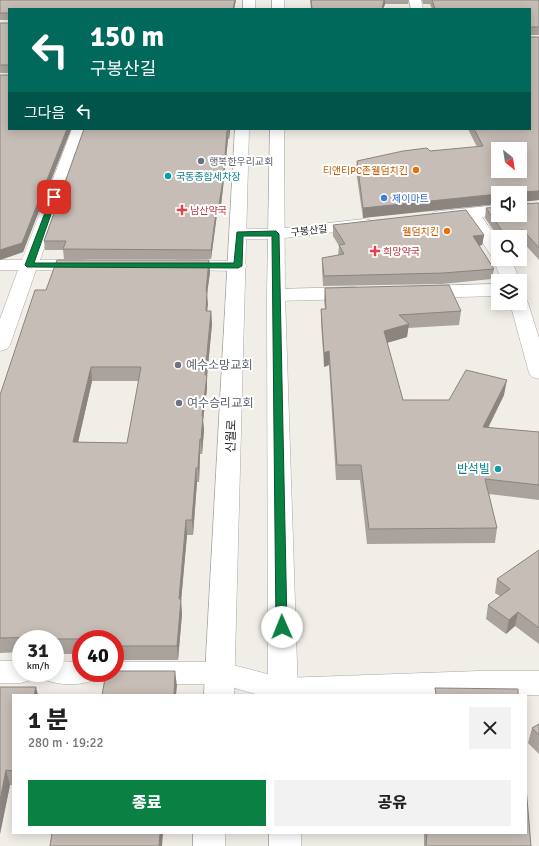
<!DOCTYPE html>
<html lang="ko">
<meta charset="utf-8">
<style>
body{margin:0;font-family:Signika,"Noto Sans KR",sans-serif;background:#f2f2f2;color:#222;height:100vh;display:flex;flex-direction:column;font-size:15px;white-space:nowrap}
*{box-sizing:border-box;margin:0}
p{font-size:13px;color:#767676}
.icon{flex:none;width:22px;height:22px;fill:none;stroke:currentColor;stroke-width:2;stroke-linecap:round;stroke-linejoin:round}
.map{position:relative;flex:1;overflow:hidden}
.details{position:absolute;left:12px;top:694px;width:515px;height:140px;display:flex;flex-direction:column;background:#fff;border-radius:0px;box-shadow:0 2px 10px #0003}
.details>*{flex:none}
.top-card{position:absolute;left:8px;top:8px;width:523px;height:122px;border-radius:0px;box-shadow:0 2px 10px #0003;background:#00695c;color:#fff;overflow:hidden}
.needle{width:26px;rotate:150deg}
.buttons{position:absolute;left:491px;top:142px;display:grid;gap:8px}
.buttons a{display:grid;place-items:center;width:36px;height:36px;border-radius:0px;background:#fff;box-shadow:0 2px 10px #0003;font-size:20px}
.speed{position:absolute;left:12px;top:630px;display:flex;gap:8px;font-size:20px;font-weight:700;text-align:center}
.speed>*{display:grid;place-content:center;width:52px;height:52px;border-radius:50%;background:#fff;box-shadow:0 2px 10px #0003;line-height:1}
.speed small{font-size:10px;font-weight:400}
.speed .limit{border:6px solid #d22;background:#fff;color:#111}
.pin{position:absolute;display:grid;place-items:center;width:34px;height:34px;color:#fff;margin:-17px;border-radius:8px;box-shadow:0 2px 6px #0006}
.me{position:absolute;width:44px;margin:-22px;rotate:359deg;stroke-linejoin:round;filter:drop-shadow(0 0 3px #0008)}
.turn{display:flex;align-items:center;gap:14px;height:84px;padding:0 16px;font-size:18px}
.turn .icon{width:52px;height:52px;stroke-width:2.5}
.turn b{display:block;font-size:28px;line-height:34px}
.then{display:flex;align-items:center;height:38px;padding:0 16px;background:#0003;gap:8px;font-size:15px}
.round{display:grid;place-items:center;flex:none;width:42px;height:42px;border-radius:0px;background:#f2f2f2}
.summary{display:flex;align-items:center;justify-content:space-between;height:68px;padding:0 16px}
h1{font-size:24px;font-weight:800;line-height:30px}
.action{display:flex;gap:8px;margin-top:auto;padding:8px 16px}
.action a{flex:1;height:46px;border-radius:0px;background:#0b8043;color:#fff;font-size:16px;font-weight:800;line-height:46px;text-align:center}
.action a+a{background:#f2f2f2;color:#222}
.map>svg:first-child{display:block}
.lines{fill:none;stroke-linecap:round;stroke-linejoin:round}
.minor-casing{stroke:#a8a8a8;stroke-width:1}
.tertiary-casing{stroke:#a8a8a8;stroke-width:1}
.minor{fill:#fff;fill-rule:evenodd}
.tertiary{fill:#fff;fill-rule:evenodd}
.wall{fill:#aaa39d;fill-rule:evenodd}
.shaded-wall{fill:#8b847f}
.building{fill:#c6bdb6;stroke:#8b847f;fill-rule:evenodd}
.route{fill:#0b8043;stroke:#07532c}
.worship-dot{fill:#6b7280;stroke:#fff;stroke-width:1.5}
.food-dot{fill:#e8710a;stroke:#fff;stroke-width:1.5}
.culture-dot{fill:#0f9aa8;stroke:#fff;stroke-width:1.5}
.shop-dot{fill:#3f7fe0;stroke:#fff;stroke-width:1.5}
.health-dot{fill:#e0444e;stroke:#fff;stroke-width:1.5}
.labels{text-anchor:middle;stroke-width:4;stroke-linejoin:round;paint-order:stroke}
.far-worship-label{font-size:10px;fill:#5b616d;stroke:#fff;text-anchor:start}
.far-food-label{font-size:10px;fill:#c56008;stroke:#fff;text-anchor:end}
.far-culture-label{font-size:10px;fill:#0d838f;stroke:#fff;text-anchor:start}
.far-shop-label{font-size:10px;fill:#366cbe;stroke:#fff;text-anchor:start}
.far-health-label{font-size:10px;fill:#be3a42;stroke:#fff;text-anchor:start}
.far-street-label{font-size:10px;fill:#212121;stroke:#fff}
.worship-label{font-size:12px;fill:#5b616d;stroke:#fff;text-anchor:start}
.street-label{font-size:12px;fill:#212121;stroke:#fff}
.culture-label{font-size:12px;fill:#0d838f;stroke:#fff;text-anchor:end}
</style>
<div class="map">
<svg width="539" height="846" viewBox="0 0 539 846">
<rect width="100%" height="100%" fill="#f1eee7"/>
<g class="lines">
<defs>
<path id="minor" d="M409,0H421L423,9H411Z
M72,129H86L40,260H85L91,261L94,265L91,269L85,270H36L10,345L7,349L0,351V319L18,270H0V260H22Z
M498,205V215L482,217L498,240V259H511L520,281H502L493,259L494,257H492L466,218L440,221L434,220L432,216L434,212L440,211Z
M364,219L370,220L372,224L370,228L276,239H239L233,238L230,234L233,230L239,229H276Z
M179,260L238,261L244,262L247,266L244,270L238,271L179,270L173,269L170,265L173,261Z
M498,284V296L421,298L414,296L412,292L414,288L421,286Z
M355,287L362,289L364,293L362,297L355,299L276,301L269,299L267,295L269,291L276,289Z
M520,298L526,299L528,303L539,338V379L532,377L529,373L510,303H520Z
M0,661H21V673H35L31,680L21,683H0Z
M55,661L81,662V673H95L91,681C76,686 60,685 45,680L41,673H55Z
M115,662H221L283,678L479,671H539V695H259L221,684H115L105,681L101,673H115Z"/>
<path id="tertiary" d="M243,0H255V9H243Z
M272,0H284V9H272Z
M235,129H249L234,695H204Z
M270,129H284L285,295L298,695H268L267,295Z
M193,833H225V846H193Z
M269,833H301V846H269Z"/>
</defs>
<use href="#minor" class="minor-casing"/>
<use href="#tertiary" class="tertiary-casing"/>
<use href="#minor" class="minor"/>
<use href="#tertiary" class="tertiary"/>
</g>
<path class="wall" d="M0,0H236L234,9H9V20H0Z
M310,0H409L408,4H385L383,9H311Z
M422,0H539V35H530V37H539V200L520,202L521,204L539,203V260L521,240L520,237H498L485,218L486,208L498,215L520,193L363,218L356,171L357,161L430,151L477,147L468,129H530V9H432L430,4H423Z
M0,23H9V129H71L23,252L0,260V75H9V73H0Z
M84,129H230L229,139H228L223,188L220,214H217L211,259H64L63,250H45L44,241Z
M333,225L484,235L482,245L479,246L494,269L492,279L442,284L323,286L322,269V258L338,255L339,246L333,236Z
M210,272L207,294V311H211L212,324L207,376V389L203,420L204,430L202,454H200L199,482H197L193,535H187L181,601L182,614L178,660H115V639H81V654H55V639H21V652L0,653V395L46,290ZM92,381H139L127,443L78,442Z
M325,288L461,311L459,325L408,328L407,337L387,343L403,400H449L504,395L488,428L539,432V500L489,494L497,528L495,543L367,544L360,480H336L329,365L324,367L321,323V309H325L324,301Z
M539,550V644L515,626L506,634L486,619L488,605L500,596L495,593L497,579Z
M13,695V785H10L0,834Z
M539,724V754L528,743L532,728Z
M424,833H526L531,846H424Z"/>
<path class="shaded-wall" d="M235,0H236L234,9H233Z
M384,0H385V4L383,9H382Z
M67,129H71L23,252L0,260V250Z
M229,129H230V132L229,139Z
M227,131L228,139L223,188L220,214L219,205Z
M539,191V200L520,202V192Z
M498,194V204L363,218V208Z
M217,205V214L211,259V250Z
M523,230L521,240H520V237H500L501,233Z
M484,235L482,245L471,247L473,236Z
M209,260L210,272L207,294L208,304L206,324V291Z
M211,311L212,324L207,376V389L203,420L204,430L202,454L201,440L202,416Z
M409,324L407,337L383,344L384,331Z
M329,351V365L324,367V353Z
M91,367L92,381L75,456L73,442Z
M507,380L504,395L481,442L483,427Z
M200,439V454L199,482L198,468Z
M196,468L197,482L193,535L192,520Z
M186,520L187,535L181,601L182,614L178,660L177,646L179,599Z
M518,612L515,626L506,634L509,620Z
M175,671L177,686L176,695H174Z
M36,687L38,695H34Z
M6,770L10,785L0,834V800Z
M160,833H163L162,846H159Z"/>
<path class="building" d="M0,0H235L233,9H9V13H0Z
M311,0H384L382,9H312Z
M432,0H539V27H530V37H539V191L520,192L521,204L539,203V248L523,230L501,233V229L486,208L498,207V215H520V193H498V194L363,208L357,161L403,151L427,148L430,151L483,146L474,129H530V9H435ZM498,149H520V171H498Z
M0,23H9V129H67L22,243L0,250V75H9V65H0Z
M84,129H229V131H227L223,180L219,205H217L211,250L63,249L66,241H44Z
M466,210L484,235L473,236L494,269L443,273L324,276L322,258L344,254L339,245L345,244L333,225Z
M57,260H209L206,291H207L206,311H211L205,375H207L202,416H203L201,440L200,439L198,468H196L192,520H186L179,599H181L177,646H115V639H39L38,637L0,638V395L35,290H46ZM91,367H141L127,443L73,442Z
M449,285L461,311L399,315L409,324L384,331L403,400H449L466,370L507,380L483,427L539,432V485L485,479L497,528L369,529L361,465H337L329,351L324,353L321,309H326L325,288Z
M539,550V628L518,612L509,620L488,605L510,589L497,579Z
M115,671H175L174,695H102L106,673H115Z
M0,687H36L34,695H13V771L6,770L0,800Z
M435,688L518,689V695H436Z
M539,724V735L532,728Z
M526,787L531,846H426L427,833H526Z
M52,833H160L159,846H50Z"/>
<path class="route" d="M54,195L57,197L34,263H234L237,232L276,231L279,234L287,627L286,630L282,631L278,630L276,627L272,236H243L242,266L238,268L27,267L25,265L51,197Z"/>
<g class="worship-dot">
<circle cx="201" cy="161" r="4"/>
<circle cx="178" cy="365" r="4"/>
<circle cx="179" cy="403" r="4"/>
</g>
<g class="food-dot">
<circle cx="416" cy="170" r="4"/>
<circle cx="447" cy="231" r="4"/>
</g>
<g class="culture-dot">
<circle cx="168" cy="176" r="4"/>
<circle cx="498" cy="469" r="4"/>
</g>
<circle class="shop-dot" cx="384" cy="198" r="4"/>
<g class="health-dot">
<path d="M180 204h4v4h4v4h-4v4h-4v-4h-4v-4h4z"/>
<path d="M373 245h4v4h4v4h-4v4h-4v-4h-4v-4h4z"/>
</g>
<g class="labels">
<g class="far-worship-label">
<text x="209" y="165">행복한우리교회</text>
</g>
<g class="far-food-label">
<text x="408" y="174">티앤티PC존웰덤치킨</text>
<text x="439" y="235">웰덤치킨</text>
</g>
<g class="far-culture-label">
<text x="176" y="180">국동종합세차장</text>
</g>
<g class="far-shop-label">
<text x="392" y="202">제이마트</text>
</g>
<g class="far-health-label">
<text x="190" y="214">남산약국</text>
<text x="383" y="255">희망약국</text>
</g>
<g class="far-street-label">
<text transform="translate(309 230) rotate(-6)" y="4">구봉산길</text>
</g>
<g class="worship-label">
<text x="186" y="369">예수소망교회</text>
<text x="187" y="407">여수승리교회</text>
</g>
<g class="street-label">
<text transform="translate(231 436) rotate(-88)" y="4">신월로</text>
</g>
<g class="culture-label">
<text x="490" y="473">반석빌</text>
</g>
</g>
</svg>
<div class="buttons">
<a><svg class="needle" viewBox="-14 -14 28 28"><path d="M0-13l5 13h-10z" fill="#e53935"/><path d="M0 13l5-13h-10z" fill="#767676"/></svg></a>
<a><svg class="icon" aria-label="sound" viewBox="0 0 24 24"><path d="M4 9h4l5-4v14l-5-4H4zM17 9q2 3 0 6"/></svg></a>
<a><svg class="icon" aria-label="search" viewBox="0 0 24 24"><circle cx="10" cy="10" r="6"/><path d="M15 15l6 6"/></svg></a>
<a><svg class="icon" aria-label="layers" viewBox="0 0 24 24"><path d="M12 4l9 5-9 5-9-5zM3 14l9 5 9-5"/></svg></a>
</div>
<div class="speed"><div>31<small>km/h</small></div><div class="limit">40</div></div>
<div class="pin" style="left:54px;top:197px;background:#d93025"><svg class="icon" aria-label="arrive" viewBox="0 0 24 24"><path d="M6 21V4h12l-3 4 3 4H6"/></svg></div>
<svg class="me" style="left:282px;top:627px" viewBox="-20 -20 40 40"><circle r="19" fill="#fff"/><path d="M0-13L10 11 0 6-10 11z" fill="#0b8043"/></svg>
<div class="top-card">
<div class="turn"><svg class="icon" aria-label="left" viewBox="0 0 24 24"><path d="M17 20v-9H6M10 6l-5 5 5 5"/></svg><div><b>150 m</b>구봉산길</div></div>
<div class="then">그다음<svg class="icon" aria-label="left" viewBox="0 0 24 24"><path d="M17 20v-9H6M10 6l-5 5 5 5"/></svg></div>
</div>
<section class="details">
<div class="summary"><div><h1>1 분</h1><p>280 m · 19:22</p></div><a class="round"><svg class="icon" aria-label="close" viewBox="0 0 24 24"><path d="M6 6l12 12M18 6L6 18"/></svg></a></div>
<div class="action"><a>종료</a><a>공유</a></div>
</section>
</div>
